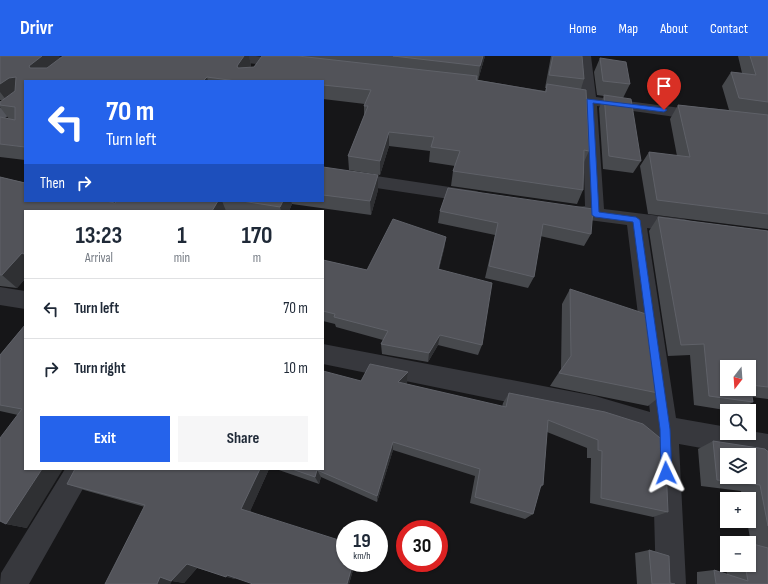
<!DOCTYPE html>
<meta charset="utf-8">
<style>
body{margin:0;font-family:"Sofia Sans Condensed",sans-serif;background:#f6f6f7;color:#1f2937;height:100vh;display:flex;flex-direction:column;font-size:15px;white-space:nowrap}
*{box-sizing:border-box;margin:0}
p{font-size:13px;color:#747a83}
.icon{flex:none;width:22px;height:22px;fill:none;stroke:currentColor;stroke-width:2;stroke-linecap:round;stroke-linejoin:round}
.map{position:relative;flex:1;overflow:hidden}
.details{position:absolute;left:24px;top:154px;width:300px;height:260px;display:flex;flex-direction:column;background:#fff;border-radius:0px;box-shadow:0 1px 3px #0004}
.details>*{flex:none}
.hud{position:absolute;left:24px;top:24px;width:300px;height:122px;border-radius:0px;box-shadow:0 1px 3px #0004;background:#2563eb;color:#fff;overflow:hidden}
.needle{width:26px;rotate:197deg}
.fabs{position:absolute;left:720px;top:304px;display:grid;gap:8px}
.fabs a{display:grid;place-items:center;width:36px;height:36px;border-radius:0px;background:#fff;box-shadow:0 1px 3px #0004;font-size:20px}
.speed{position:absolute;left:336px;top:464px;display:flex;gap:8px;font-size:20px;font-weight:700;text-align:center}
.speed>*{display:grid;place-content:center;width:52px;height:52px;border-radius:50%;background:#fff;box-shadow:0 1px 3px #0004;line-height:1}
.speed small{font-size:10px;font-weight:400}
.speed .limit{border:6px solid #d22;background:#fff;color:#111}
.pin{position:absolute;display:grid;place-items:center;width:34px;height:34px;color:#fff;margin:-41px -17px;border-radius:50% 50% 50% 0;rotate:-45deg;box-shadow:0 0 4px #0007}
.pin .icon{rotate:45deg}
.me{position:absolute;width:44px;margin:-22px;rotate:358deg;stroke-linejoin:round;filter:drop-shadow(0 0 3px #0008)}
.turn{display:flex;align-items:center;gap:14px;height:84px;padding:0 16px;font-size:18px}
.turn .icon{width:52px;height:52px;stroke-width:2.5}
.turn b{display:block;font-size:28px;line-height:34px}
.then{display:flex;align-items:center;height:38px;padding:0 16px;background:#0003;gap:8px;font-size:15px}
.eta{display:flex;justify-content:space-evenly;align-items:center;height:68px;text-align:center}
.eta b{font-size:24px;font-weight:700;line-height:28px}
.cta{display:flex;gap:8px;margin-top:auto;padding:8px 16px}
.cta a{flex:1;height:46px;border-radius:0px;background:#2563eb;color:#fff;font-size:16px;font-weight:700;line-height:46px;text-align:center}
.cta a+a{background:#f6f6f7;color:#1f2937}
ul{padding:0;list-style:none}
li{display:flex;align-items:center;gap:12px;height:60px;padding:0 16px;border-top:1px solid #e0e1e3}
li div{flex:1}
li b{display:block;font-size:15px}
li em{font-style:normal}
header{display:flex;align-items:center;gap:24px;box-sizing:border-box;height:56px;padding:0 20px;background:#2563eb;color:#fff}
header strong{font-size:19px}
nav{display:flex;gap:22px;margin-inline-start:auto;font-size:14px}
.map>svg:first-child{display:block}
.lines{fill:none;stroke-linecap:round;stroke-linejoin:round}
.minor{fill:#37383d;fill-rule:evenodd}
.major{fill:#53555c;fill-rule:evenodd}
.wall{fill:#47494d}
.shaded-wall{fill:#2f3033}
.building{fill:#525359;stroke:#5f6168;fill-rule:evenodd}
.route{fill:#2563eb;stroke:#184099}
</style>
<header>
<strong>Drivr</strong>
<nav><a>Home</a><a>Map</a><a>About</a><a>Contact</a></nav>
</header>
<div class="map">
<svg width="768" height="528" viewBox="0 0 768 528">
<rect width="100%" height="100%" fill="#161618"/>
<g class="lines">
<path class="minor" d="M216,0H256L288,4L293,5L295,8L293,11L288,12L223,4L218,3Z
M577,0H591L596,41L704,55L709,57L712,60L709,63L704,65L597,50L604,153L684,163L691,165L693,170L691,175L684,177L647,172L676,362L727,371V377H749V375L768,378V404L749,401V399H740L679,388L686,528H656L652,382L595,364L323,308V288L595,340L650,356L627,169L581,163L574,161L572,156L574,151L585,150L582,48L553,43L551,40L553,37L558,36L581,39Z
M323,112L476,135L482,137L485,141L482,145L476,147L323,124Z
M0,231L25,235V253L0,249Z
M65,413H93L89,422L29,528H0L1,517Z"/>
<path class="major" d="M25,37V48L5,62L0,64V52L20,38Z"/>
</g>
<path class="wall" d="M0,0H59L60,2L63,0H249L251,9L250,12L254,11L262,0H485L478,24L545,35L546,32H545L551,0H582L584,23L581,33L589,95L584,106L583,134L577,148L451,130L453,115L455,110L429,106L430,95L389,90L380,119L349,114L348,100L364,60V50L365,48L323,43V25H25V104L0,101V61L9,63L0,51V46L3,44H0Z
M738,0H768V173L648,158L640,110L649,96L677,100L670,63L678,49L729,54L722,30L731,16L742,17Z
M600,2L630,28L623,42L641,105L633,117L603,113L599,52L604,40L597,39L594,16Z
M323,111L378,134L371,159L292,148L289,155H25V223L17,232L0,230V121L115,147L117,145H323Z
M448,132L591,178L584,190L540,180L534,221L528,232L485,222L495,179L438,167L440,155Z
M658,161L768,175V343L752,341L753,346L737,355H731L694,349L690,299L668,300L649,175Z
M446,181L444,193L439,213L482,289L478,299L438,289L428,306L382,298L381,288L383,284L336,271L335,268L323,265V204L367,214Z
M570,233L663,338L648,350L550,330L561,313L562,248Z
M25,269L27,472L6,468L18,359L0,355V299Z
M408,316L407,327L406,328L502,351L503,347L509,337L605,356L668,456L653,461L590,447L591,402H587V392L547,376L543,429L540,432L533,458L525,463L470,447L475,420L393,394L377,446L321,421L319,428L276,413H323L361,325Z
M713,385L768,395V528H697V516L714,514L727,519L723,488H727V509H749L751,488L747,465H749V443H743L741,435L701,430L698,393Z
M75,413H269L250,455L345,507H355L349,528L235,522V523L197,512L184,527L172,525L170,528H105L145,451L84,434L67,428Z
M742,485L749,487H731Z
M649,494L670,527L675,528H637L635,497Z"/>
<path class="shaded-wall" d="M42,0H59L62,5L38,25L29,10Z
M244,0H249L251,9L241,24L237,10Z
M483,0H485L478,24L480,10Z
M16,21L25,34L7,45L0,36V28L9,22Z
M207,21L208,25H203Z
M389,76V90L380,119V105Z
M378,119V134L371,159L370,145Z
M218,145H222L226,155H212Z
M283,145H291L292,148L289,155H281L280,151Z
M446,181L444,193L436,224L438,213Z
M22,197L25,200V223L17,232L2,219Z
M440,279L438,289L428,306L429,297Z
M408,316L407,327L398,336V326Z
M393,386V394L377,446V440Z
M42,413H63L27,472L6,468Z
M260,413H269L249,458L241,453Z
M317,414L321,421L319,428L315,421Z
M353,507H355L349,528H347Z
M187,508L198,511L184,527L172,525L170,528H157L160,521Z
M227,519L236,521L235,523L226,521Z"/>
<path class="building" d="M0,0H42L29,10L30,12H47L63,0H244L237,10L238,12L254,11L262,0H298L477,20L476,24L546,36L547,28L586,34L589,95L584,94L583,134L453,115L460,95L431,91L434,81L389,76L380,105L348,100L368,50H364L371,34L323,29V25H236L207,21L203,25H25V91L0,88V61L15,64V51L0,49V46L15,35L16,21L9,22L0,28Z
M393,0H483L480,10Z
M553,0H582L584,23L549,19Z
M750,0H768V46L739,42L731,16L756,19Z
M600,2L626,6L630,28L603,25Z
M604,39L631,43L641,105L609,100Z
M678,49L768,59V158L657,144L649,96L690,101Z
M323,111L378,119L370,145L323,139Z
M0,121L25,127V145H106L115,147L117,145H218L212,155H25V198L22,197L2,219H0Z
M448,132L593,153L591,178L543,168L534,221L489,210L498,167L440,155Z
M242,145H283L280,151Z
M658,161L768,175V331L750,329L753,346L709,340L704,288L681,289ZM727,311H749V333H727Z
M393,163L446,181L438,213L492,227L482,289L440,279L429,297L381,288L388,275L334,261L335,258L323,255V204L367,214Z
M570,233L652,260L663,338L559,317L571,300Z
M25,269V413H42L6,468L0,465V382L22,353L0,349V299Z
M370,308L408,316L398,326L506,351L509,337L605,356L643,368L665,386L668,456L601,442L602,395L598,394V384L548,364L543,429H541L533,458L475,441L480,413L393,386L377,440L317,414L315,421L292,413H323V315L361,325Z
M713,385L765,393L767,395H768V470L760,429L717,424ZM727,399H749V421H727Z
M75,413H260L241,453L345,486V507H353L347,528H253L227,519L226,521L187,508L171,525L160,521L157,528H105L145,449L67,428Z
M742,485L749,487H742Z
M749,487L768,492V528H716L714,514L748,525L745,509H749Z
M649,494L669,500L670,527L675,528H652Z"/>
<path class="route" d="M587,43L664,52L667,54L664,56L593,47L599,156L636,161L640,164L670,373L672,417L670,421L666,422L662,421L661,417L660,373L633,166L595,161L592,159Z"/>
</svg>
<div class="fabs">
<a><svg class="needle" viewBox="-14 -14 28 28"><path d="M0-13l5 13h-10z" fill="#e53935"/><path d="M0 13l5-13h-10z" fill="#747a83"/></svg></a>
<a><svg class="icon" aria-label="search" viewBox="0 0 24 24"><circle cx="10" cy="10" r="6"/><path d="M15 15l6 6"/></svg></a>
<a><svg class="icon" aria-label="layers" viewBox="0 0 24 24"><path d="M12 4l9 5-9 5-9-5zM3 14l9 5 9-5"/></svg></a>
<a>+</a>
<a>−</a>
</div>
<div class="speed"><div>19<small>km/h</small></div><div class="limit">30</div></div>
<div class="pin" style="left:664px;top:54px;background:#d93025"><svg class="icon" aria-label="arrive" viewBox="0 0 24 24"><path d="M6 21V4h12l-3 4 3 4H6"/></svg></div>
<svg class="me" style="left:666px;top:417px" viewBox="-20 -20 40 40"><path d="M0-17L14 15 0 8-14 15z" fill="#2563eb" stroke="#fff" stroke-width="4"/></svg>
<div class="hud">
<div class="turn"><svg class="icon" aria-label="left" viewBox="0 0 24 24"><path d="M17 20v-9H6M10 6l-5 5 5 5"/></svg><div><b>70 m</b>Turn left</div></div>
<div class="then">Then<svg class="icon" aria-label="right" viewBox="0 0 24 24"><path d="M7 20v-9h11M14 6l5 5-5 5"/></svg></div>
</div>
<section class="details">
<div class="eta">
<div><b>13:23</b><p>Arrival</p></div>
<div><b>1</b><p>min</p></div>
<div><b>170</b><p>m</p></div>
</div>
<ul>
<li><svg class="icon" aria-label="left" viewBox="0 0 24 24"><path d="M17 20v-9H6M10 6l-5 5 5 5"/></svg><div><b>Turn left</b></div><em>70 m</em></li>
<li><svg class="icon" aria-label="right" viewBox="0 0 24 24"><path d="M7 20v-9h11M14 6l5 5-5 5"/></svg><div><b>Turn right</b></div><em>10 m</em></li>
</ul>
<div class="cta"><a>Exit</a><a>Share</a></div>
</section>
</div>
